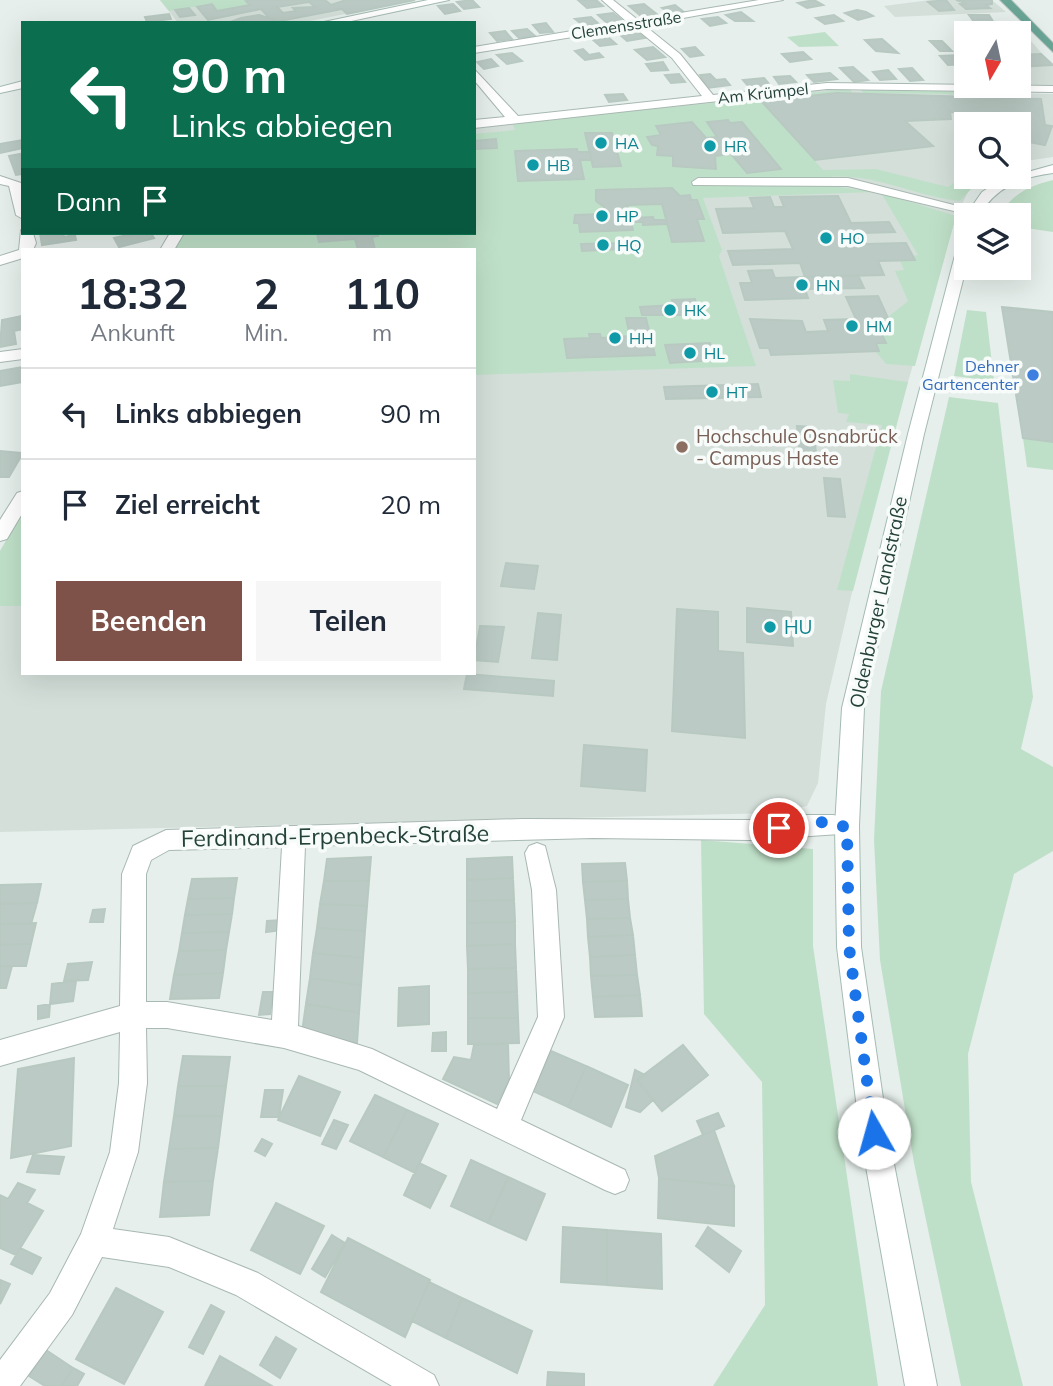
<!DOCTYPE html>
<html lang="de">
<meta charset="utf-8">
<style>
body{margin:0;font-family:Mulish,sans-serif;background:#f6f6f7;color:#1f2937;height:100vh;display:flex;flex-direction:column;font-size:26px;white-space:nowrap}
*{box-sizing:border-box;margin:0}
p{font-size:23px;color:#747a83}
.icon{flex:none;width:38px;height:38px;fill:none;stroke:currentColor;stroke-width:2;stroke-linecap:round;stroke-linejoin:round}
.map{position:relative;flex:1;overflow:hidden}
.sheet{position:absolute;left:21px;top:248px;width:455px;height:427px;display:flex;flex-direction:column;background:#fff;border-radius:0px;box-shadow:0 7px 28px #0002}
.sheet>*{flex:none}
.banner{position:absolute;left:21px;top:21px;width:455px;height:214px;border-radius:0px;box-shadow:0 7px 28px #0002;background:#0b6e4f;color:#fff;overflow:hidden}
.needle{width:46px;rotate:189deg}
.buttons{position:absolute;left:954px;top:21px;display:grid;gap:14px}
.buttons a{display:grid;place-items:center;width:77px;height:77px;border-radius:0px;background:#fff;box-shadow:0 7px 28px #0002;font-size:35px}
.pin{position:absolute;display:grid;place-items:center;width:60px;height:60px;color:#fff;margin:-30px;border:4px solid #fff;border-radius:50%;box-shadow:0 2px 7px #0007}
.me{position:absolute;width:77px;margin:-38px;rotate:353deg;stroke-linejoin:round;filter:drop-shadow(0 0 5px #0008)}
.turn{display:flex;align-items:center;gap:24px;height:147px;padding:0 35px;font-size:32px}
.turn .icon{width:91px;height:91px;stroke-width:2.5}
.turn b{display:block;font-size:49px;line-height:60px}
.then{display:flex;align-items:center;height:66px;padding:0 35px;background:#0003;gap:14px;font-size:26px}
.eta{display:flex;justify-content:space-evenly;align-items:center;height:119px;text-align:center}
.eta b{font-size:42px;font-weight:700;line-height:49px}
.button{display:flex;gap:14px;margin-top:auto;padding:14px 35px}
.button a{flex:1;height:80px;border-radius:0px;background:#7f5249;color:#fff;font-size:28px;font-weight:700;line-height:80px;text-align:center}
.button a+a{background:#f6f6f7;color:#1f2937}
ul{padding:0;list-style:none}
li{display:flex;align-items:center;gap:21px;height:91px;padding:0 35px;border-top:2px solid #e0e1e3}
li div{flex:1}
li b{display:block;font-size:26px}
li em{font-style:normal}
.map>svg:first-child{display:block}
.built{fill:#d4dfda}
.green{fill:#bfe0c8}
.building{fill:#bbcac4;stroke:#b8c9c2;stroke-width:2;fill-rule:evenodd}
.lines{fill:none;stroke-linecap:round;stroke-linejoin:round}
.street-casing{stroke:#a8b8b2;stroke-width:2}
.secondary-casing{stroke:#a4bbb3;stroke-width:2}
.primary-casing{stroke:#c2cac8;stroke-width:2}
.street{fill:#fff;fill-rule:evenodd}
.secondary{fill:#fff;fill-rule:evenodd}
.primary{fill:#6aa596;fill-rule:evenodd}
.route{stroke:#1a73e8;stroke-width:12;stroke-dasharray:0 21.6}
.culture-dot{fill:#0f9aa8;stroke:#f7fbf9;stroke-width:2.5}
.shop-dot{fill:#3f7fe0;stroke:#f7fbf9;stroke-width:2.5}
.education-dot{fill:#8d6e63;stroke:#f7fbf9;stroke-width:2.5}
.labels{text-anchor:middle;stroke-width:7;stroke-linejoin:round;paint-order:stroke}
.far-street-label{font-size:16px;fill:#24423a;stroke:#f7fbf9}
.far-culture-label{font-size:16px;fill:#0d838f;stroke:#f7fbf9;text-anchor:start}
.far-shop-label{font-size:16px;fill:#366cbe;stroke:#f7fbf9;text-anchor:end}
.education-label{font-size:19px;fill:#785e54;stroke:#f7fbf9;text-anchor:start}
.street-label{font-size:19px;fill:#24423a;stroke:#f7fbf9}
.culture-label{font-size:19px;fill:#0d838f;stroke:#f7fbf9;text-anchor:start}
.near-street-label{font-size:23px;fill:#24423a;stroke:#f7fbf9}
</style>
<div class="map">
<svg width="1053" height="1386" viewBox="0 0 1053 1386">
<rect width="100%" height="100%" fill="#e6efeb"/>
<path class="built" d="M160,0H415L300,23H178Z
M930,0H992L1006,12L895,17L884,6Z
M1016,24L1053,66V86H1023L1019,81L1018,33H966V37L954,25Z
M825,90L1053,94V157L1019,162L1018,124H966V177H983L969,190L956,216L908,382L857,571L826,704L818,783L807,806L777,813L0,832V551L23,512V674H474V250H174L183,233H474V127Z"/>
<path class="green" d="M160,0H245L250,5L217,11L211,4L169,11Z
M825,32L839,46L799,47L787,37Z
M850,89L852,93L762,101L823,170L876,169L948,187L966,174V177H982L960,201C916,197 875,173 830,177L839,187L875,192L703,198L722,250L719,256L756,366L474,375V250H174L183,233H474V134L515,130L512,123Z
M861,89L1013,93L1015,99L946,94L863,93Z
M1053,180V232L1019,227L1018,215H999C1013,194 1028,186 1053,180Z
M881,193L956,216L915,366L886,364L875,351H879L876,343H885L874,318L888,317L908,301L895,271L904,270L900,261L915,260L913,256L918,255Z
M967,310L986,312L994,381L954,376Z
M850,374L908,382L853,591L837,590L882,425L846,422L849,414L838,413L833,380L850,381Z
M949,397L998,403L1033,697L1021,749L1053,767V851L1014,874L968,1054L971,1182L1023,1386H961L914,1163L880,960L874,840L881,691Z
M1023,438L1053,442V470L1027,467Z
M23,512V606H0V551Z
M701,840L813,849V946L878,1386H713L765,1305L762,1082L704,1014Z"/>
<path class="building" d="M245,0H325L331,5L346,0H415L347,14L342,9L280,21H272L261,9L208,20L197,7L212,4L217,11L250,5ZM309,2L315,7L293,8L296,11L283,13L277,7Z
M472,0L479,7L464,9L457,2Z
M578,0H596L603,6L587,8Z
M814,0L823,5L807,8L798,3Z
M946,0L954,10L939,11L928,2Z
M956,0H992V4L986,5L990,8L966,9L960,4L966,3Z
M453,4L460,11L445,14L438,6Z
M644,4L658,15L642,17L629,6Z
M675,5L684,12L671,14L662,8Z
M189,8L195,15L180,17L175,10Z
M857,10L866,12L873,16L858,20L845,13Z
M741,12L753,21H735L726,15Z
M613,13L623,21L608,24L598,15Z
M169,14L171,19L147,22L145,17Z
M259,15L281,22L228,23L241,18Z
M834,15L843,21L825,24L816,18Z
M969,15H989L994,23H975Z
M591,17L599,24L584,26L575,19Z
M718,17L726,23L710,26L702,19Z
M546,23L553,32L540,33L533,25Z
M527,29L535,36L519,38L512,31Z
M505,31L512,39L497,41L490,33Z
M637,32L645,38L627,41L619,34Z
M608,37L616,44L600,46L592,39Z
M882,39L898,53L876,51L865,40Z
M930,41H942L952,51H940Z
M653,47L665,57L647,60L635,50Z
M695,47L703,55L690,57L682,49Z
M583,49L589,55L599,53L603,57L585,60L575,51Z
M803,52L811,59L790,62L782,54Z
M512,53L522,61L507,64L497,55Z
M1041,54L1053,65L1018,67V55Z
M960,55L966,64L948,65L940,56Z
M491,59L498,66L484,69L477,62Z
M663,62L668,70L651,71L646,64Z
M853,67L868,80L854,82L840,68Z
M912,68L923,80L910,81L899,69Z
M888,70L896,79L880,80L873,72Z
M830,73L837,79L814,82L807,75Z
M679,74L685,82L671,83L665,75Z
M710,74L716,80L725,79L730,85L707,88L700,75Z
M790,76L796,82L779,84L774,77Z
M764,78L770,85L749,87L743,80Z
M837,93L1041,99L1045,125L1052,126L1045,145L1018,140L1020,124L1014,123L1015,112L1014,116L950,112L951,119L905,121L933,146L815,160L761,101Z
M623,94L627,100L609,102L605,95Z
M728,120L730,123L742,122L781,169L747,173L731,154L715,156L716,169L673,166V156L657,155L658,146L652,145L647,137L661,135L656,126L692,122L706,138L717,137L707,122Z
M585,133H612L621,166L593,167Z
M496,139L497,148L474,149V141Z
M23,140V148L0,153V144Z
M577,149L578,152H590L591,160H580L584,179L518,181L515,151Z
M20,154L23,174L16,175L9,156Z
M672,188L680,196L690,195L691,200H697L704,219H697L704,241L672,242L662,204L627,205L633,230L580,232L579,223H574L575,215L605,214L604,207L596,201V190Z
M838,196L851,223L889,222L895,232L861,233L866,244L906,243L915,260L878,261L884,275L805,277L800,263L733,265L728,251L793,249L785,231L723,233L716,209L754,208L750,198L770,197L774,207H784L780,197Z
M653,217L654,220H666L667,224L643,225V222H631L630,218Z
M40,233H63L64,237L75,235L76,240L42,245Z
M137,233H151L154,238L119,247L114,238Z
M317,233H377L378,236L372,237L375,250H358L355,239L319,242Z
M623,243L625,249L582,251L581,244Z
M772,270L775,278L858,275L864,288L805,289L808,298L745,300L740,283H752L748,271Z
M878,296L888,318H874L886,343H876L879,351L771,355L769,348H760L750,319L802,321L806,332L828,331L824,320L856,319L846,297Z
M695,299L699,315H642L640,307L674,305L672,300Z
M1002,307L1053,312V442L1023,438Z
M22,316L23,329L14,331L16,344L0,347L2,320Z
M626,318H646L655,355L567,358L564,339L590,338L589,334H600L601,338L630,336Z
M710,343L716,360L670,363L665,345Z
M23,367V382L0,386V371Z
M758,384L761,397L666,399L664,387Z
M797,426L813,427L817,462L800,461Z
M0,451L23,453L9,477H0Z
M824,478L840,479L845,517L828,516Z
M506,563L538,566L534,589L501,586Z
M747,608L791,612L793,646L747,642Z
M677,609L718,612V651L743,653L745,738L672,731Z
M538,613L561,615L557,660L532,658Z
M480,626L504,627L498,662L474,660Z
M467,674L554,681L553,696L464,689Z
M584,745L647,750L645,791L581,786Z
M371,857L369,881H324L327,859Z
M512,857L513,878L467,880V859Z
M625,863L627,881L583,882L582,864Z
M237,878L234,898L188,899L192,879Z
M513,878L514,900L467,901V880Z
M324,881H369L367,906L320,904Z
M627,881L628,899L585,900L583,882Z
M41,884L37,903L0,904V885Z
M234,898L232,914L185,915L188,899Z
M628,899L630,918L587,919L585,900Z
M514,900L515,922L467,923V901Z
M37,903L31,924H0V904Z
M320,904L367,906L365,931L317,928Z
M105,909L103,922H90L93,910Z
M232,914L229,932L182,933L185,915Z
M630,918L633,935L588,937L587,919Z
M282,920L281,930L266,932L267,921Z
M515,922V944L467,946V923Z
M36,923L31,944L0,945V924Z
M317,928L365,931L363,958L313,953Z
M229,932L226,950L179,951L182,933Z
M633,935L635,955L590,957L588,937Z
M31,944L26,966H0V945Z
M515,944L516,968L468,969L467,946Z
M226,950L223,973L174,975L179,951Z
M313,953L363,958L361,985L310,978Z
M635,955L637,975L591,976L590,957Z
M92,962L88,980L64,981L68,964Z
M0,966H12L6,988H0Z
M516,968L517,992L468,993V969Z
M223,973L219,998L170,999L174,975Z
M637,975L640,995L593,997L591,976Z
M310,978L361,985L359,1013L306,1004Z
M76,981L73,1001L50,1004L52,984Z
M429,986V1024L398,1026L399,988Z
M263,992H273L270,1014L259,1015Z
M517,992L518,1018H468V993Z
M640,995L642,1016L595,1017L593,997Z
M50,1004L49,1017L38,1019V1006Z
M306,1004L359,1013L357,1043L302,1032Z
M468,1018H518L519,1043L468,1044Z
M446,1032V1051H432L433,1033Z
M508,1044L509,1080L497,1104L443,1079L454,1057L471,1060L474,1045Z
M683,1045L708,1075L662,1111L637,1080Z
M551,1051L586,1066L568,1107L533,1091Z
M183,1056L230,1057L226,1086H178Z
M74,1058L71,1146L11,1158L18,1069Z
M586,1066L628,1085L611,1127L568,1107Z
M635,1070L645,1075L637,1080L653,1100L640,1112L626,1107Z
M299,1076L340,1092L320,1136L278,1120Z
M178,1086H226L222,1116H174Z
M265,1090H283L279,1117H261Z
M375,1095L407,1110L383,1157L350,1141Z
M407,1110L438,1124L415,1173L383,1157Z
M718,1113L724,1126L703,1135L697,1121Z
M174,1116H222L218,1148L169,1149Z
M334,1120L348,1125L336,1149L322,1144Z
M714,1130L734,1186L659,1178L655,1156Z
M262,1139L272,1144L265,1156L255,1151Z
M218,1148L213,1181L164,1182L169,1149Z
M33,1155L64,1157L59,1174L27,1172Z
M471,1160L508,1177L488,1223L451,1206Z
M419,1163L446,1176L430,1208L404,1195Z
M508,1177L545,1194L526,1240L488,1223Z
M659,1178L734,1186V1226L658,1218Z
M213,1181L209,1215L160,1217L164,1182Z
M18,1183L35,1190L27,1203L43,1211L16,1255L0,1248V1195L8,1199Z
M276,1203L324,1226L300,1274L251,1250Z
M563,1227L607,1230V1285L561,1282Z
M708,1227L741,1251L729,1272L696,1246Z
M607,1230L661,1234L662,1289L607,1285Z
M332,1235L345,1243L325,1277L312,1269Z
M348,1238L430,1280L405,1337L321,1292Z
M20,1248L41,1258L32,1274L11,1264Z
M0,1280L10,1284L0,1304Z
M429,1282L462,1298L446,1338L412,1321Z
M116,1288L163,1312L124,1384L76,1359Z
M462,1298L532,1331L517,1373L446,1338Z
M211,1305L224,1312L203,1354L189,1347Z
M276,1337L296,1349L280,1378L260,1365Z
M46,1350L73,1368L62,1386H45L29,1376Z
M220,1356L272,1386H205Z
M73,1368L84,1374L77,1386H62Z
M548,1372L584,1374V1386H547Z"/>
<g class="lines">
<defs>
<path id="street" d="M602,0H613L638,20L759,0H783L644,25L680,54L713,95L827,83L1053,86V92L827,89L474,128V120L505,117L474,80V69L518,116L702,96L672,58L634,27L474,53V47L627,22Z
M0,176L21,183L23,219L16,215L9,186L0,184Z
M698,178H848L981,212L971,215L848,186L693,185L692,182Z
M21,230L33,233L36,243L33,250H23V258L0,265V256L19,250Z
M170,233H184L174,250H160Z
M23,349V359L0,362V352Z
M23,491V512L7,539L0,541V520L17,493Z
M805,815H833L855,819L859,826L855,833L750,840L593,838L305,846L298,1026L372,1049L497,1109L538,1017L532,890L525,853L529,846L537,843L545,846L556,890L564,1017L521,1120L625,1170L629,1180L625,1190L615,1194L605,1190L359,1070L284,1048L167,1028H146L147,1083L138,1152L113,1229L169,1237L258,1273L434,1375L439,1386H392L236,1295L169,1267L102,1257L72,1315L20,1386H0V1360L50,1293L81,1234L110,1152L119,1083L120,1032L0,1066V1040L120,1006L122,874L133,846L166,830L522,819L750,820ZM282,847L272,1020L167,1002H146V874L151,860L169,850Z"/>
<path id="secondary" d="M428,0H449L342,23H319Z
M23,81V88L0,93V87Z
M1053,165V173C1022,177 995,187 980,215H966L982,192L1002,179Z
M966,236V268L924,434L864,708L859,826L861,947L888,1133L937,1386H905L860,1133L837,947L835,826L842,708L908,434L959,240Z"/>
<path id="primary" d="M1000,0H1011L1053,43V52Z"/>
</defs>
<use href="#street" class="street-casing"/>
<use href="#secondary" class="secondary-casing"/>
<use href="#primary" class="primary-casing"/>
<use href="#street" class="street"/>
<use href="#secondary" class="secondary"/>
<use href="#primary" class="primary"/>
</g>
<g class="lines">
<path class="route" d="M779,828L823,822L847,827L849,947L874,1133"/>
</g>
<g class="culture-dot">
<circle cx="601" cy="143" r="7"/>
<circle cx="710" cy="146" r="7"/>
<circle cx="533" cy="165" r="7"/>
<circle cx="602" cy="216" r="7"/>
<circle cx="826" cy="238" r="7"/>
<circle cx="603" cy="245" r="7"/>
<circle cx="802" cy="285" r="7"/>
<circle cx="670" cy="310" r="7"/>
<circle cx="852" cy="326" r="7"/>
<circle cx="615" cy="338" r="7"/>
<circle cx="690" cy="353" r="7"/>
<circle cx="712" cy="392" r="7"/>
<circle cx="770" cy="627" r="7"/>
</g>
<circle class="shop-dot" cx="1033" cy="375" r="7"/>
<circle class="education-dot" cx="682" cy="447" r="7"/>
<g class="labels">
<g class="far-street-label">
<text transform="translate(626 25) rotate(-9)" y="6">Clemensstraße</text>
<text transform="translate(763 93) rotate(-6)" y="6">Am Krümpel</text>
</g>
<g class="far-culture-label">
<text x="615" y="149">HA</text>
<text x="724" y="152">HR</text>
<text x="547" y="171">HB</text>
<text x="616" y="222">HP</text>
<text x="840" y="244">HO</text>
<text x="617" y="251">HQ</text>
<text x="816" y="291">HN</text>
<text x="684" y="316">HK</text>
<text x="866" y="332">HM</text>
<text x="629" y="344">HH</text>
<text x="704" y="359">HL</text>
<text x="726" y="398">HT</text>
</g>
<g class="far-shop-label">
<text x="1019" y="372">Dehner<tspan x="1019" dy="18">Gartencenter</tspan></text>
</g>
<g class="education-label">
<text x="696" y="443">Hochschule Osnabrück<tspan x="696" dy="22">- Campus Haste</tspan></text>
</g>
<g class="street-label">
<text transform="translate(878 602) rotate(-78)" y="7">Oldenburger Landstraße</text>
</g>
<g class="culture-label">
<text x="784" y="634">HU</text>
</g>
<g class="near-street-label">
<text transform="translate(335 836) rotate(-1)" y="8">Ferdinand-Erpenbeck-Straße</text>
</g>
</g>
</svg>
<div class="buttons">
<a><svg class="needle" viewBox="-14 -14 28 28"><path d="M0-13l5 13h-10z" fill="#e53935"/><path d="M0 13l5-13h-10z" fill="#747a83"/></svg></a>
<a><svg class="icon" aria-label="search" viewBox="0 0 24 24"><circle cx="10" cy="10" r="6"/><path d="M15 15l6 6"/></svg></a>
<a><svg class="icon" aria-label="layers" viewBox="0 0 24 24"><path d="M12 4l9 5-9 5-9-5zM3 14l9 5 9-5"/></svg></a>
</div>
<div class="pin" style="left:779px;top:828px;background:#d93025"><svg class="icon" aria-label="arrive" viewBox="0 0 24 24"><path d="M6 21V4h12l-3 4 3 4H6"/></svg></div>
<svg class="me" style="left:874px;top:1133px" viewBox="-20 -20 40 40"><circle r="19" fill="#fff"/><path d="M0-13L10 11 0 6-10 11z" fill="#1a73e8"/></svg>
<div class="banner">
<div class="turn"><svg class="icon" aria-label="left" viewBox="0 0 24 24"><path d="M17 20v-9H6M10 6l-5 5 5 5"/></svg><div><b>90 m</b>Links abbiegen</div></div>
<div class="then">Dann<svg class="icon" aria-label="arrive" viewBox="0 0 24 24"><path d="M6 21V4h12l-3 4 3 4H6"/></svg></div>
</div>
<section class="sheet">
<div class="eta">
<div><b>18:32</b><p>Ankunft</p></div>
<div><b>2</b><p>Min.</p></div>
<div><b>110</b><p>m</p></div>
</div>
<ul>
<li><svg class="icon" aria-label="left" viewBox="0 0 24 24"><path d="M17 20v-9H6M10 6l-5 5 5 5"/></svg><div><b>Links abbiegen</b></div><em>90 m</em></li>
<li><svg class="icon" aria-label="arrive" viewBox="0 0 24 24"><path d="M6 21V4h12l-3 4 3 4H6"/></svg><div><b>Ziel erreicht</b></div><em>20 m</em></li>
</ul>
<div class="button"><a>Beenden</a><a>Teilen</a></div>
</section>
</div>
